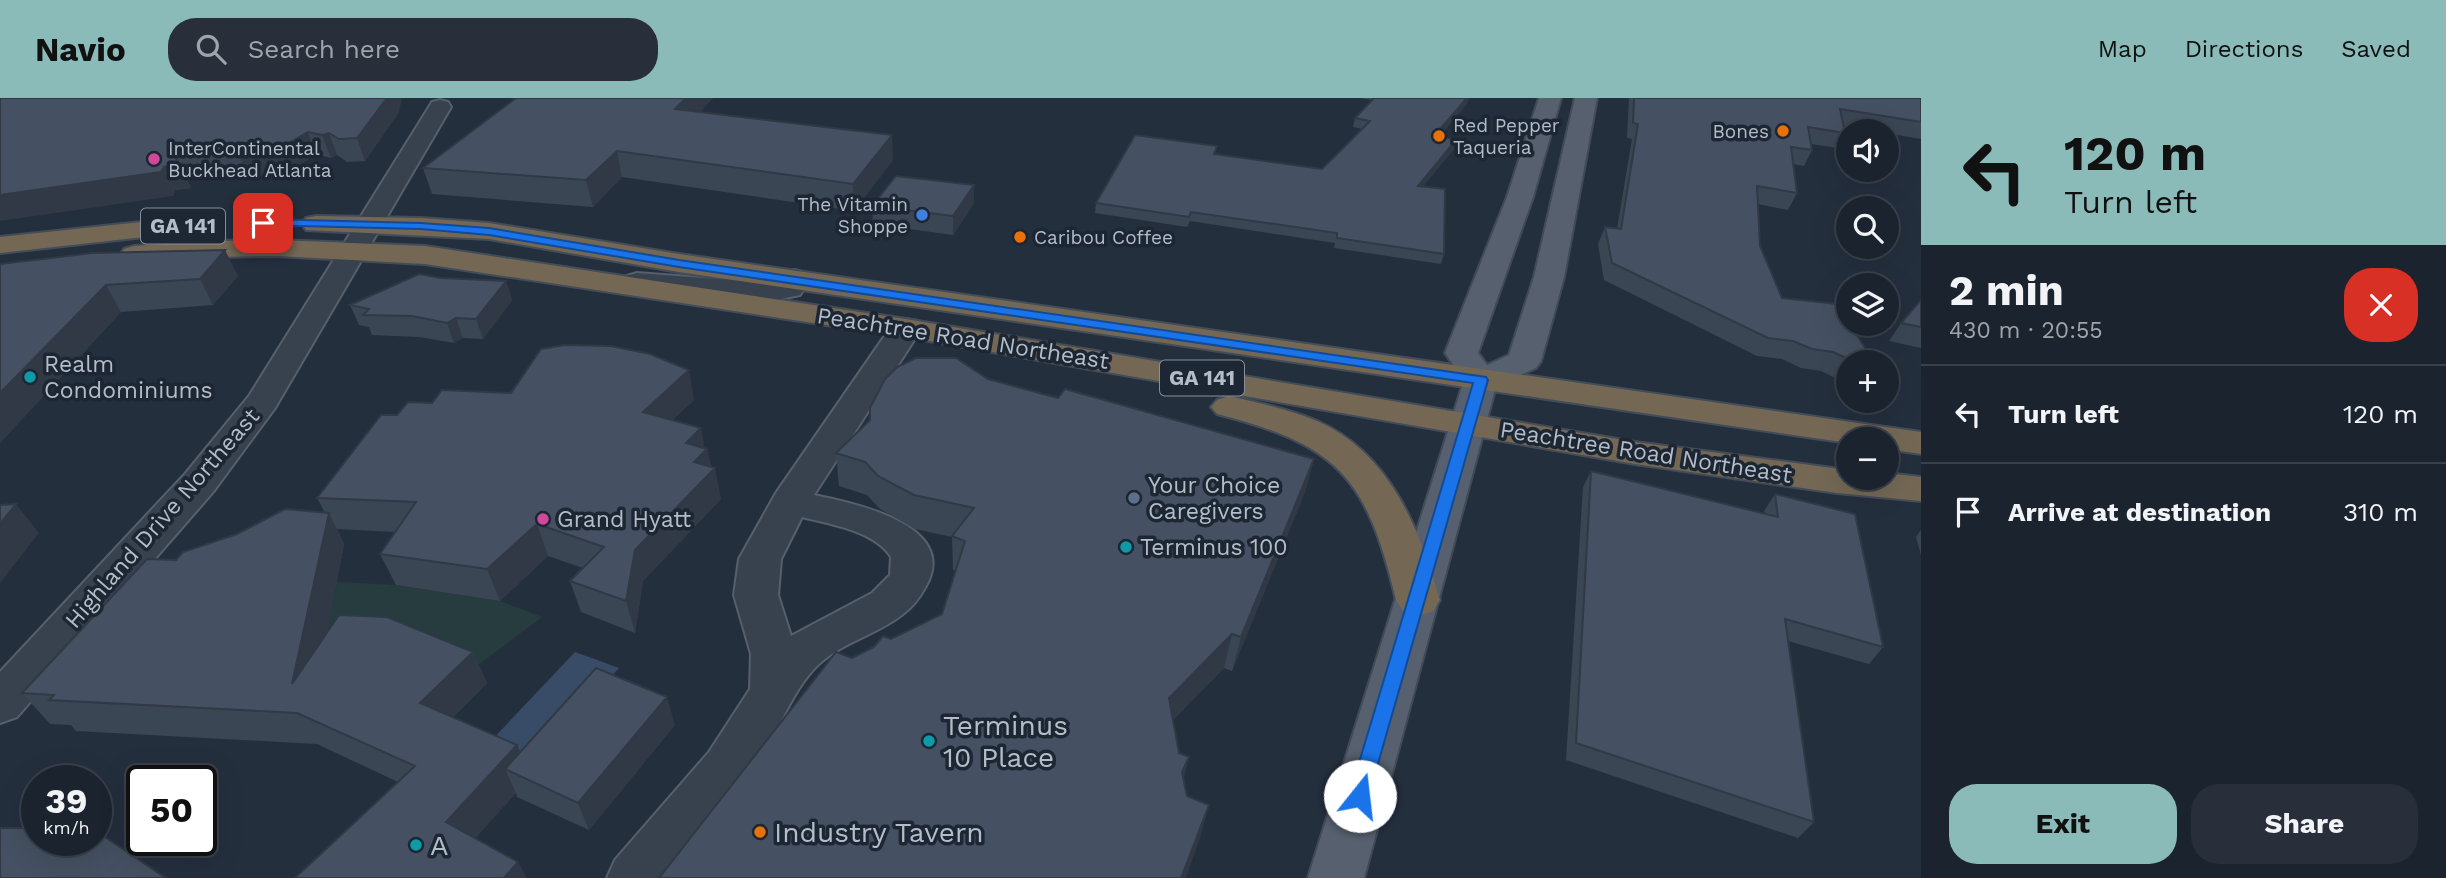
<!DOCTYPE html>
<meta charset="utf-8">
<style>
body{margin:0;font-family:"Work Sans",sans-serif;background:#282f3a;color:#f1f3f6;height:100vh;display:flex;flex-direction:column;font-size:26px;white-space:nowrap}
*{box-sizing:border-box;margin:0}
p{font-size:23px;color:#a0a4aa}
.icon{flex:none;width:38px;height:38px;fill:none;stroke:currentColor;stroke-width:2;stroke-linecap:round;stroke-linejoin:round}
.map{position:relative;flex:1;overflow:hidden}
.panel{display:flex;flex-direction:column;background:#1b232e;width:525px}
.panel>*{flex:none}
.top-card{background:#8bbbb9;color:#111;overflow:hidden}
.tools{position:absolute;left:1836px;top:21px;display:grid;gap:14px}
.tools a{display:grid;place-items:center;width:63px;height:63px;border-radius:50%;background:#1b232e;box-shadow:0 7px 28px #0002,0 0 0 2px #39404a;font-size:35px}
.speed{position:absolute;left:21px;top:667px;display:flex;gap:14px;font-size:35px;font-weight:700;text-align:center}
.speed>*{display:grid;place-content:center;width:91px;height:91px;border-radius:50%;background:#1b232e;box-shadow:0 7px 28px #0002,0 0 0 2px #39404a;line-height:1}
.speed small{font-size:18px;font-weight:400}
.speed .limit{border:4px solid #111;border-radius:10px;background:#fff;color:#111}
.pin{position:absolute;display:grid;place-items:center;width:60px;height:60px;color:#fff;margin:-30px;border-radius:14px;box-shadow:0 4px 10px #0006}
.me{position:absolute;width:77px;margin:-38px;rotate:16deg;stroke-linejoin:round;filter:drop-shadow(0 0 5px #0008)}
.turn{display:flex;align-items:center;gap:24px;height:147px;padding:0 28px;font-size:32px}
.turn .icon{width:91px;height:91px;stroke-width:2.5}
.turn b{display:block;font-size:49px;line-height:60px}
.round{display:grid;place-items:center;flex:none;width:74px;height:74px;border-radius:28px;background:#282f3a}
.overview{display:flex;align-items:center;justify-content:space-between;height:119px;padding:0 28px}
h1{font-size:42px;font-weight:700;line-height:52px}
.cta{display:flex;gap:14px;margin-top:auto;padding:14px 28px}
.cta a{flex:1;height:80px;border-radius:28px;background:#8bbbb9;color:#111;font-size:28px;font-weight:700;line-height:80px;text-align:center}
.cta a+a{background:#282f3a;color:#f1f3f6}
ul{padding:0;list-style:none}
li{display:flex;align-items:center;gap:21px;height:98px;padding:0 28px;border-top:2px solid #39404a}
li div{flex:1}
li b{display:block;font-size:26px}
li em{font-style:normal}
header{display:flex;align-items:center;gap:42px;box-sizing:border-box;height:98px;padding:0 35px;background:#8bbbb9;color:#111}
header strong{font-size:33px}
nav{display:flex;gap:38px;margin-inline-start:auto;font-size:24px}
.search{width:490px;height:63px;background:#282f3a;display:flex;align-items:center;gap:18px;box-sizing:border-box;padding:0 24px;border-radius:28px;color:#a0a4aa;font-size:26px}
main{display:flex;flex:1;min-height:0}
.map>svg:first-child{display:block}
.green{fill:#263c3f}
.water{fill:#394c67}
.lines{fill:none;stroke-linecap:round;stroke-linejoin:round}
.minor-casing{stroke:#565f6c;stroke-width:4}
.major-casing{stroke:#414a57;stroke-width:4}
.highway-casing{stroke:#434c59;stroke-width:4}
.minor{fill:#38414e;fill-rule:evenodd}
.major{fill:#56606e;fill-rule:evenodd}
.highway{fill:#746855;fill-rule:evenodd}
.wall{fill:#3b4654}
.shaded-wall{fill:#303945}
.building{fill:#455162;stroke:#303945;stroke-width:2}
.route{fill:#1a73e8;stroke:#114b97;stroke-width:2}
.food-dot{fill:#e8710a;stroke:#1d2633;stroke-width:2.5}
.hotel-dot{fill:#d1479c;stroke:#1d2633;stroke-width:2.5}
.shop-dot{fill:#3f7fe0;stroke:#1d2633;stroke-width:2.5}
.culture-dot{fill:#0f9aa8;stroke:#1d2633;stroke-width:2.5}
.service-dot{fill:#5c6f8a;stroke:#1d2633;stroke-width:2.5}
.labels{text-anchor:middle;stroke-width:7;stroke-linejoin:round;paint-order:stroke}
.far-poi-label{font-size:19px;fill:#b4bcc9;stroke:#1d2633;text-anchor:start}
.shield{fill:#1d2633;stroke:#878f9c;stroke-width:2}
.shield-label{font-size:21px;font-weight:bold;fill:#b4bcc9}
.street-label{font-size:23px;fill:#b4bcc9;stroke:#1d2633}
.poi-label{font-size:23px;fill:#b4bcc9;stroke:#1d2633;text-anchor:start}
.near-poi-label{font-size:28px;fill:#b4bcc9;stroke:#1d2633;text-anchor:start}
</style>
<header>
<strong>Navio</strong>
<div class="search"><svg class="icon" aria-label="search" viewBox="0 0 24 24"><circle cx="10" cy="10" r="6"/><path d="M15 15l6 6"/></svg>Search here</div>
<nav><a>Map</a><a>Directions</a><a>Saved</a></nav>
</header>
<main>
<div class="map">
<svg width="1921" height="780" viewBox="0 0 1921 780">
<rect width="100%" height="100%" fill="#242f3e"/>
<path class="green" d="M337,484L396,487L500,503L542,519L466,576L325,546Z"/>
<path class="water" d="M575,554L619,570L534,666L488,646Z"/>
<g class="lines">
<defs>
<path id="minor" d="M440,2L448,4L451,9L275,310L213,394L17,619L0,625V574L185,376L249,298L429,9L432,4Z
M795,172L805,175L810,181L800,197L770,203L637,193L627,190L622,184L627,178L637,175L770,185L779,184L785,175Z
M906,221L917,223L922,230L814,397C854,405 960,427 926,488C920,499 914,508 903,516C876,538 837,545 813,572C789,599 777,636 757,667C731,707 699,743 669,780H607L615,762L709,654L750,591L751,556L734,497L739,461L776,395L895,223ZM802,419C830,426 875,433 891,459L890,477L872,495L791,538L778,497L781,461Z"/>
<path id="major" d="M1539,0H1561L1533,99L1478,255L1487,267L1509,257L1534,179L1575,0H1597L1564,179L1541,263L1536,270L1496,288L1364,780H1308L1464,282L1445,255L1507,99Z"/>
<path id="highway" d="M316,118L421,120L489,125L679,156L1921,334V356L1886,351V341H1848V345L679,174L489,141L306,132L302,126L306,120Z
M179,120L189,122L193,128L189,134L0,155V139Z
M278,142L425,148L906,221L1635,344L1848,372V380H1886V375L1921,379V403L1837,395L1635,366L906,239L425,166L278,158L212,159L134,166L124,163L120,157L124,151L134,148L212,143Z
M1229,298C1259,305 1288,311 1317,323C1390,355 1419,430 1440,502L1433,513L1418,518L1403,513L1396,502C1367,380 1339,347 1217,316L1211,309L1217,302Z"/>
</defs>
<use href="#minor" class="minor-casing"/>
<use href="#major" class="major-casing"/>
<use href="#highway" class="highway-casing"/>
<use href="#minor" class="minor"/>
<use href="#major" class="major"/>
<use href="#highway" class="highway"/>
</g>
<path class="wall" d="M0,0L399,14L365,63L347,64L337,57L331,60L316,56L292,72L249,80L182,71L191,90L175,92L173,98Z
M713,0L700,14L893,62L854,113L622,79L593,109L432,96L423,70Z
M1360,0H1469L1467,6L1439,38L1454,51L1423,88L1444,156L1441,166L1334,150L1335,145L1190,123L1187,129L1095,115L1096,105L1216,57L1322,71L1363,31L1353,29L1355,20L1372,2Z
M1629,0H1921V41L1886,35V33H1874L1843,28L1845,35L1837,50L1811,46L1812,52L1804,68L1793,66L1797,95L1788,112L1758,106L1760,148L1782,200L1874,264H1848V286L1821,273L1801,270L1782,261L1757,258L1604,182L1598,146L1605,129L1617,131L1632,41L1627,40Z
M974,105L953,137L873,126L872,108Z
M0,166L238,178L213,207L121,214L0,345Z
M441,180L506,183L512,202L483,241L463,240L454,245L419,239L372,237L369,229L359,227L350,207Z
M1921,202V250L1889,243L1901,225Z
M988,281L1058,300L1314,361L1305,394L1232,573L1224,570L1173,622L1187,698L1200,740L852,560L942,516L956,473L953,472L952,439L915,431L880,411L867,397L839,388L836,355Z
M694,302L672,322L701,330L704,350L707,351L711,369L721,401L643,483L635,535L581,514L570,483L583,470L548,458L500,503L396,487L380,456L396,434L337,431L344,446L327,535L473,554L487,585L453,619L517,647L520,654L675,627L589,732L517,699L516,695L475,740L518,764L526,780H295L398,684L317,646L76,633L71,627L50,626L22,595L176,462L325,415L317,400L397,317L432,305Z
M1591,373L1765,416L1764,413L1775,396L1883,549L1869,566L1788,543L1814,724L1798,740L1566,662L1583,389Z
M1921,432V457L1916,439Z"/>
<path class="shaded-wall" d="M387,0H402L399,14L365,63L357,40Z
M686,0H713L680,36L675,11Z
M1467,0H1469L1467,6L1433,46L1435,37Z
M308,34L316,56L292,72L249,80L239,57Z
M329,35L337,57L331,60L322,37Z
M892,37L893,62L854,113L853,86Z
M1456,42L1454,51L1416,97L1418,88Z
M617,53L622,79L593,109L586,82Z
M180,67L191,90L175,92L173,98L0,123V97Z
M974,87V105L953,137V118Z
M225,152L238,178L213,207L200,181Z
M506,183L512,202L483,241L476,221Z
M106,187L121,214L0,345V295Z
M456,220L463,240L454,245L447,225Z
M689,272L694,302L650,344L643,314Z
M701,330L705,353L707,351L712,373L715,370L721,401L643,483L635,535L626,503L635,452L686,345Z
M1314,361L1305,394L1232,573L1241,539Z
M16,406L39,435L0,485V426Z
M329,415L344,446L311,617L292,586Z
M537,426L548,458L500,503L487,471Z
M1232,536L1224,570L1162,633L1169,600Z
M473,554L487,585L436,636L420,605Z
M667,599L675,627L589,732L578,705Z
M517,647L531,678L505,671L516,695L463,754L446,724Z
M1189,659L1181,692L1182,674Z
M1209,707L1200,740L1186,780H1181Z
M518,764L526,780H504Z"/>
<path class="building" d="M0,0H387L357,40L339,41L329,35L322,37L308,34L282,49L239,57L168,48L180,67L164,69L161,74L0,97Z
M516,0H686L675,11L892,37L853,86L617,53L586,82L423,70Z
M1374,0H1467L1435,37L1456,42L1418,88L1445,91L1444,156L1337,140V135L1191,114L1189,119L1096,105L1135,37L1217,48L1214,56L1322,71L1370,23L1355,20Z
M1634,0H1921V24L1840,11L1845,35L1808,29L1812,52L1791,49L1797,95L1757,88L1760,148L1782,200L1837,206L1848,223V226H1850L1874,264H1855L1833,254L1812,251L1793,243L1768,240L1612,165L1605,129L1621,131L1638,26L1633,25Z
M896,78L974,87L953,118L872,108Z
M225,152L200,181L106,187L0,295V166L93,155Z
M419,176L441,180L506,183L476,221L456,220L447,225L412,218L363,217L369,211L350,207Z
M1921,202V229L1901,225Z
M565,247L611,248L650,256L689,272L643,314L701,330L686,345L707,351L694,364L715,370L635,452L626,503L570,483L604,449L537,426L487,471L380,456L416,404L317,400L381,317H397L408,304L432,305L442,292L511,295L541,251Z
M916,260H956L988,281L1058,300L1065,291L1314,361L1241,539L1232,536L1169,600L1179,655L1189,659L1182,674L1187,698L1209,707L1181,780H659L836,554L852,560L874,549L883,538L891,541L942,516L965,443L952,438L974,410L914,397L878,378L865,364L836,355L870,322V310L885,281L897,269Z
M1591,373L1778,419L1775,396L1855,416L1883,549L1785,521L1814,724L1576,645Z
M16,406L0,426V407Z
M285,411L329,415L292,586L339,517L387,519L473,554L420,605L517,647L446,724L518,764L504,780H295L415,668L297,615L49,602L54,597L22,595L147,461L176,462L183,454L237,436Z
M596,570L667,599L578,705L505,671Z
M0,730H37V742H96V733L166,780H0Z"/>
<path class="route" d="M263,121L421,125L489,130L679,162L1486,279L1488,282L1367,704L1360,707L1352,704L1349,698L1473,285L679,169L489,137L421,131L259,127V122Z"/>
<g class="food-dot">
<circle cx="1783" cy="33" r="7"/>
<circle cx="1439" cy="38" r="7"/>
<circle cx="1020" cy="139" r="7"/>
<circle cx="760" cy="734" r="7"/>
</g>
<g class="hotel-dot">
<circle cx="154" cy="61" r="7"/>
<circle cx="543" cy="421" r="7"/>
</g>
<circle class="shop-dot" cx="922" cy="117" r="7"/>
<g class="culture-dot">
<circle cx="30" cy="279" r="7"/>
<circle cx="1126" cy="449" r="7"/>
<circle cx="929" cy="643" r="7"/>
<circle cx="416" cy="747" r="7"/>
</g>
<circle class="service-dot" cx="1134" cy="400" r="7"/>
<g class="labels">
<g class="far-poi-label">
<text x="1453" y="34">Red Pepper<tspan x="1453" dy="22">Taqueria</tspan></text>
<text x="1769" y="40" text-anchor="end">Bones</text>
<text x="168" y="57">InterContinental<tspan x="168" dy="22">Buckhead Atlanta</tspan></text>
<text x="908" y="113" text-anchor="end">The Vitamin<tspan x="908" dy="22">Shoppe</tspan></text>
<text x="1034" y="146">Caribou Coffee</text>
</g>
<g class="shield">
<rect x="141" y="110.5" width="84" height="35" rx="5"/>
<rect x="1160" y="262.5" width="84" height="35" rx="5"/>
</g>
<g class="shield-label">
<text x="183" y="135">GA 141</text>
<text x="1202" y="287">GA 141</text>
</g>
<g class="street-label">
<text transform="translate(963 240) rotate(9)" y="8">Peachtree Road Northeast</text>
<text transform="translate(1646 354) rotate(9)" y="8">Peachtree Road Northeast</text>
<text transform="translate(162 420) rotate(-49)" y="8">Highland Drive Northeast</text>
</g>
<g class="poi-label">
<text x="44" y="274">Realm<tspan x="44" dy="26">Condominiums</tspan></text>
<text x="1148" y="395">Your Choice<tspan x="1148" dy="26">Caregivers</tspan></text>
<text x="557" y="429">Grand Hyatt</text>
<text x="1140" y="457">Terminus 100</text>
</g>
<g class="near-poi-label">
<text x="943" y="637">Terminus<tspan x="943" dy="32">10 Place</tspan></text>
<text x="774" y="744">Industry Tavern</text>
<text x="430" y="757">A</text>
</g>
</g>
</svg>
<div class="tools">
<a><svg class="icon" aria-label="sound" viewBox="0 0 24 24"><path d="M4 9h4l5-4v14l-5-4H4zM17 9q2 3 0 6"/></svg></a>
<a><svg class="icon" aria-label="search" viewBox="0 0 24 24"><circle cx="10" cy="10" r="6"/><path d="M15 15l6 6"/></svg></a>
<a><svg class="icon" aria-label="layers" viewBox="0 0 24 24"><path d="M12 4l9 5-9 5-9-5zM3 14l9 5 9-5"/></svg></a>
<a>+</a>
<a>−</a>
</div>
<div class="speed"><div>39<small>km/h</small></div><div class="limit">50</div></div>
<div class="pin" style="left:263px;top:125px;background:#d93025"><svg class="icon" aria-label="arrive" viewBox="0 0 24 24"><path d="M6 21V4h12l-3 4 3 4H6"/></svg></div>
<svg class="me" style="left:1360px;top:698px" viewBox="-20 -20 40 40"><circle r="19" fill="#fff"/><path d="M0-13L10 11 0 6-10 11z" fill="#1a73e8"/></svg>
</div>
<section class="panel">
<div class="top-card">
<div class="turn"><svg class="icon" aria-label="left" viewBox="0 0 24 24"><path d="M17 20v-9H6M10 6l-5 5 5 5"/></svg><div><b>120 m</b>Turn left</div></div>
</div>
<div class="overview"><div><h1>2 min</h1><p>430 m · 20:55</p></div><a class="round" style="background:#d93025;color:#fff"><svg class="icon" aria-label="close" viewBox="0 0 24 24"><path d="M6 6l12 12M18 6L6 18"/></svg></a></div>
<ul>
<li><svg class="icon" aria-label="left" viewBox="0 0 24 24"><path d="M17 20v-9H6M10 6l-5 5 5 5"/></svg><div><b>Turn left</b></div><em>120 m</em></li>
<li><svg class="icon" aria-label="arrive" viewBox="0 0 24 24"><path d="M6 21V4h12l-3 4 3 4H6"/></svg><div><b>Arrive at destination</b></div><em>310 m</em></li>
</ul>
<div class="cta"><a>Exit</a><a>Share</a></div>
</section>
</main>
